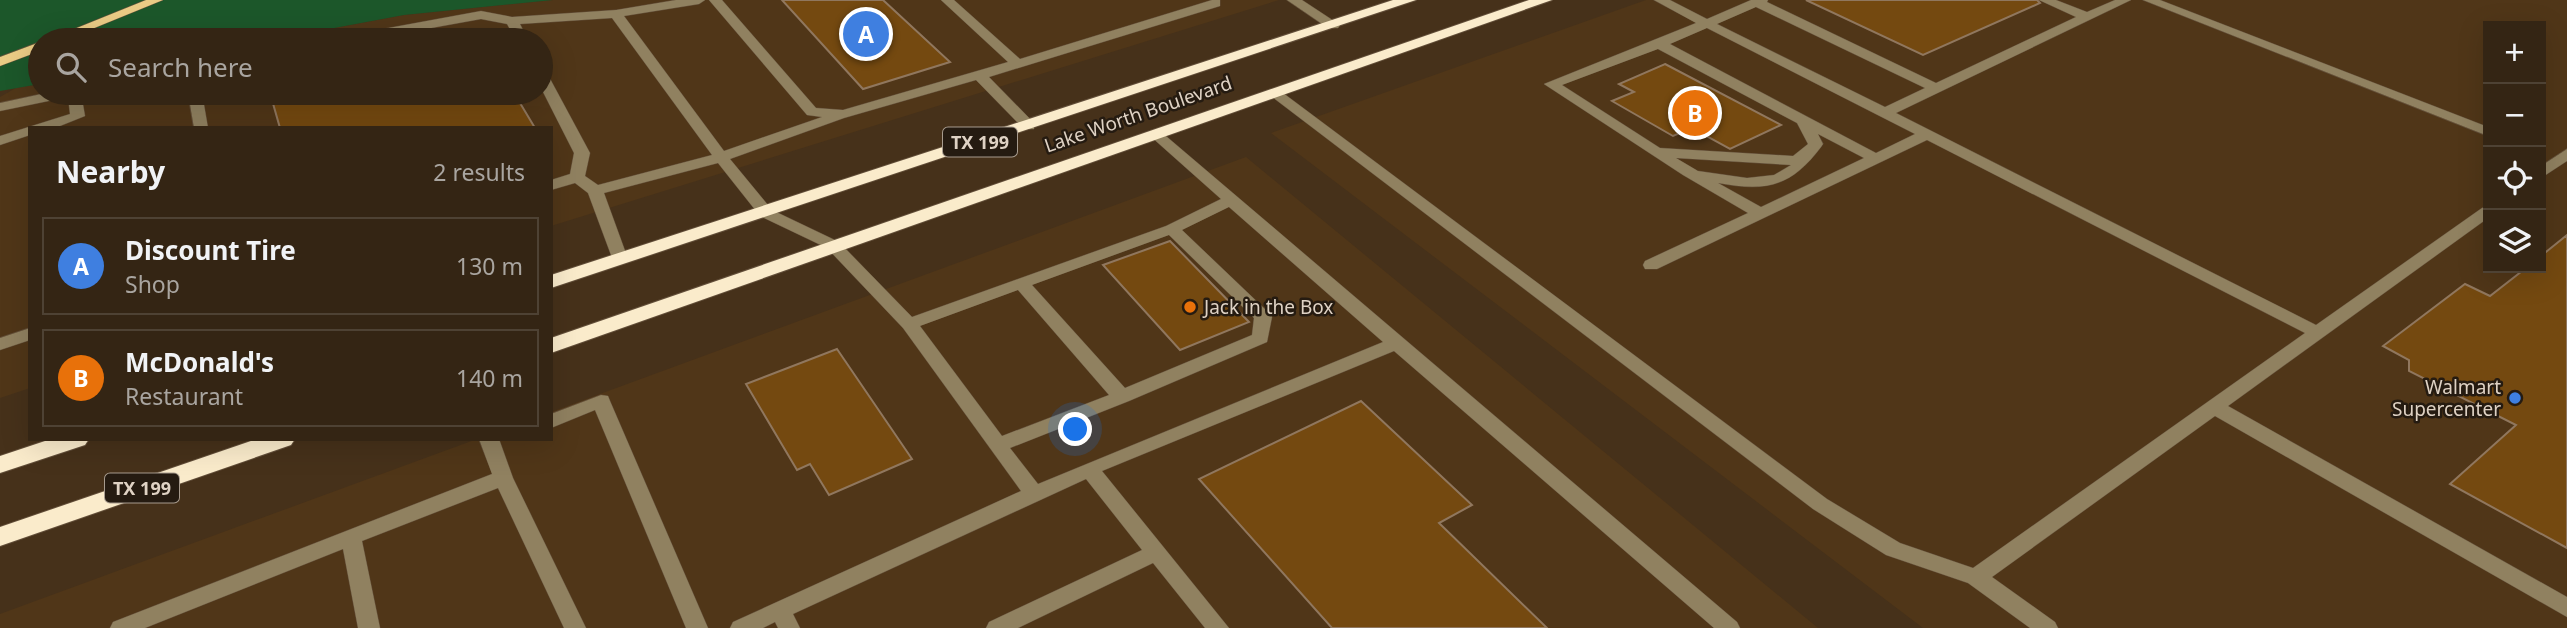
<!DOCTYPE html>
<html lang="en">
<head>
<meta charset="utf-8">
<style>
	body { margin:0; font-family:"Noto Sans",sans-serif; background:#3f3122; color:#f1f3f6 }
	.controls { position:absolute; right:21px; top:21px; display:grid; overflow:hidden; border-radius:0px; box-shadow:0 7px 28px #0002 }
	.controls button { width:63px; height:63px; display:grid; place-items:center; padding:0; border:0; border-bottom:2px solid #4e4234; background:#342514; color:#f1f3f6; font:35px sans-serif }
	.you { position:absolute; left:1076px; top:430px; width:24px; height:24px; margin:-18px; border:5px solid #fff; border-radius:50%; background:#1a73e8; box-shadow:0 0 0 10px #1a73e833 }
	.badge { display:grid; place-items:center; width:46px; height:46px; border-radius:50%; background:#bca0f2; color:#fff; font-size:23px; font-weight:700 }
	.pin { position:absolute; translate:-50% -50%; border:4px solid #fff; box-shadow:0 2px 7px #0006 }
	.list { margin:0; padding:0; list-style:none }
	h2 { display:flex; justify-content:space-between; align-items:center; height:91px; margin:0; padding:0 28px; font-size:30px }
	h2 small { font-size:23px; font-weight:400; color:#a9a5a0 }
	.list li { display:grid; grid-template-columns:46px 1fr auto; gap:21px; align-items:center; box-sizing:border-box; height:98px; margin:0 14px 14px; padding:0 14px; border:2px solid #4e4234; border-radius:0px }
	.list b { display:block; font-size:26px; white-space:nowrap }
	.list p { margin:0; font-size:23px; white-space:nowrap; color:#a9a5a0 }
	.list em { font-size:23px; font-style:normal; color:#a9a5a0 }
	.icon { flex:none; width:38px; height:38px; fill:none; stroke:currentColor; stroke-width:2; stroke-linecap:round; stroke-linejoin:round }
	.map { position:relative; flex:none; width:2567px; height:628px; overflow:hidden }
	.search { position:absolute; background:#342514; box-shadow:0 7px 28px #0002; left:28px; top:28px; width:525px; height:77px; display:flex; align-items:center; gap:18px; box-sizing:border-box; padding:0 24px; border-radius:38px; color:#a9a5a0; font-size:26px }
	.panel { position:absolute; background:#342514; box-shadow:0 7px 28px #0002; left:28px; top:126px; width:525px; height:315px; border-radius:0px }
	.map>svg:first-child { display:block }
	.built { fill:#503618; fill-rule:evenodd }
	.green { fill:#1c572a }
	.building { fill:#744910; stroke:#90775e; stroke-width:2 }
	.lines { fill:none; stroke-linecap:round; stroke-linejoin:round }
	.minor-casing { stroke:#624e39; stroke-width:1 }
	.major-casing { stroke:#624e39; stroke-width:1 }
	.highway-casing { stroke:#624e39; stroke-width:2 }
	.minor { fill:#908160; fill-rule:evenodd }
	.major { fill:#eacb85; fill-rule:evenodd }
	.highway { fill:#faebcb; fill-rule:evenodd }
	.food-dot { fill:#e8710a; stroke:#251b11; stroke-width:2.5 }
	.shop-dot { fill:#3f7fe0; stroke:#251b11; stroke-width:2.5 }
	.labels { text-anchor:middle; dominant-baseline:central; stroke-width:5; stroke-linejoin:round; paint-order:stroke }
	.shield { fill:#251b11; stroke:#a79b8e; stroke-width:2 }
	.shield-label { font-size:18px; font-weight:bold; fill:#dfd2c4 }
	.street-label { font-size:19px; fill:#dfd2c4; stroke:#251b11 }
	.poi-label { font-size:19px; fill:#dfd2c4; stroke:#251b11; text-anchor:start }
</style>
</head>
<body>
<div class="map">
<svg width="2567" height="628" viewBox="0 0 2567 628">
	<rect width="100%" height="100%" fill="#46311a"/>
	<g class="built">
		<polygon points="553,0 1279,0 551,226 551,128 30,128 30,388 0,398 0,97 16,88 40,84 40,93 541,93 541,40 270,40 404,15"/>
		<path d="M 1646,0 L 2567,0 L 2567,628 L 1923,628 L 1271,133 ZM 2488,26 L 2541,26 L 2541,268 L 2488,268 Z"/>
		<polygon points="1246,157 1818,628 0,628 0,614 477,439 551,439 551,412"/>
	</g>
	<polygon class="green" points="0,0 553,0 404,15 270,40 40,40 40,84 0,91"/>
	<g class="building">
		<polygon points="782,0 883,0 950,62 863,89"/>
		<polygon points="1806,0 2037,0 2040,3 1923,55"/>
		<polygon points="1665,64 1781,125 1730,149 1692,128 1673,136 1612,101 1634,92 1619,84"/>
		<polygon points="270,93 514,93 535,128 280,128"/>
		<polygon points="2567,235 2567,548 2450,484 2516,425 2409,371 2409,360 2383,346 2465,284 2490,296 2526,268 2541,268 2541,256"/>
		<polygon points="1170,241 1249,322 1180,350 1103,265"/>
		<polygon points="837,349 912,459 829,495 810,464 797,470 746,384"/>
		<polygon points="1361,401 1472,505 1439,523 1547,628 1332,628 1199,479"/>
	</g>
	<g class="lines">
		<defs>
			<g id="minor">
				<path d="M 676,0 L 705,0 L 699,4 L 624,16 L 724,151 L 822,117 L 807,115 L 709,0 L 722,0 L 816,108 L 843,110 L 1008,62 L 941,0 L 954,0 L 1020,59 L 1212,0 L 1220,0 L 1220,6 L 989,77 L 1034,123 L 1034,129 L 1024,129 L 976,80 L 844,118 L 730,159 L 772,210 L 839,242 L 912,317 L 1166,226 L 1221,199 L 1148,134 L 1155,130 L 1160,131 L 1737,622 L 1740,628 L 1714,628 L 1394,351 L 1102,471 L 1229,628 L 1205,628 L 1153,563 L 1018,628 L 986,628 L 989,622 L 1142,550 L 1086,479 L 793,614 L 800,628 L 778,628 L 775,622 L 763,628 L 730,628 L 733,622 L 1021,491 L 903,328 L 827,248 L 760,216 L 718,163 L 604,193 L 628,259 L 620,264 L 614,263 L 588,193 L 575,183 L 551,190 L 551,180 L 570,174 L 574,153 L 541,88 L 541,71 L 548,75 L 590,153 L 585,176 L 598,185 L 712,155 L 612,18 L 520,24 L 528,40 L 516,40 L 507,24 L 481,19 L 365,40 L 338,40 L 345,36 L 481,11 L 512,17 L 616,10 ZM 1229,207 L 1383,342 L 1038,484 L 1010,448 L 1129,401 L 1267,342 L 1272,317 L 1269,313 L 1182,230 ZM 1169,235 L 1254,318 L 1252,335 L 1125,388 L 1032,285 ZM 1018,290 L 1109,395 L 1002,436 L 920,326 Z"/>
				<polygon points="1287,0 1302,0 1340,25 1338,28 1328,28"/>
				<path d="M 1654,0 L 1670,0 L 1707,19 L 1751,0 L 1768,0 L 1767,2 L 1936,83 L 2076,17 L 2039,0 L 2056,0 L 2087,12 L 2115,0 L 2131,0 L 1896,113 L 2316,325 L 2482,208 L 2488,206 L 2488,218 L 2228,406 L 2567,597 L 2567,617 L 2215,416 L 1992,577 L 2055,622 L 2058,628 L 2030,628 L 1968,583 L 1886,555 L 1813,509 L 1267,93 L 1274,89 L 1279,90 L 1827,499 L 1900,543 L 1973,568 L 2305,333 L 1927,140 L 1657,269 L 1645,269 L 1643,265 L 1645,261 L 1748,213 L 1683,175 L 1544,84 L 1696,23 ZM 1756,7 L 1925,88 L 1885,107 L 1717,24 ZM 1707,28 L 1915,134 L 1876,153 L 1670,44 ZM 1658,49 L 1797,123 L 1808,144 L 1793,156 L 1660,148 L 1562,85 ZM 1818,134 L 1864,158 L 1761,207 L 1718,183 C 1766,192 1791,187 1821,147 L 1823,144 ZM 1676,158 L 1791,165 L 1774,175 L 1747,178 L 1698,171 Z"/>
				<polygon points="2143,0 2160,0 2488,127 2488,136"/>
				<polygon points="46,93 81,93 85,116 55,128 30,128 30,135 0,145 0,136 70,114 68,97 0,111 0,103"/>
				<polygon points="188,93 202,93 208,128 194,128"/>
				<polygon points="2567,149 2567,161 2541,178 2541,166"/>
				<polygon points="30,328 30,340 0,350 0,338"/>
				<polygon points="601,395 608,396 610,401 708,628 686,628 595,410 551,428 551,414"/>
				<polygon points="479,439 499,439 513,478 586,628 564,628 498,488 362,541 380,628 358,628 343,549 145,628 110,628 113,622 492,474"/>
			</g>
			<g id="major">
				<polygon points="146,0 163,0 65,40 47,40"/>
				<polygon points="40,42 40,51 0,66 0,57"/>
			</g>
			<g id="highway">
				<polygon points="1393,0 1416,0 551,288 551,275"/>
				<polygon points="1529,0 1552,0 551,353 551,338"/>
				<polygon points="51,439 89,439 85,445 0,473 0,456"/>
				<polygon points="257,439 295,439 291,445 0,546 0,527"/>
			</g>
		</defs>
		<use href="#minor" class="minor-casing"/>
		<use href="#major" class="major-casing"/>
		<use href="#highway" class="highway-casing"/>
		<use href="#minor" class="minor"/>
		<use href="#major" class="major"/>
		<use href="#highway" class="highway"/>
	</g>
	<circle class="food-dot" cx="1190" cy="307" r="7"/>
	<circle class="shop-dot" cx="2515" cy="398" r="7"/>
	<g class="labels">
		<g class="shield">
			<rect x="943" y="127.5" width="74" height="29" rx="5"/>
			<rect x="105" y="473.5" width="74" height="29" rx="5"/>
		</g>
		<g class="shield-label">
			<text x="980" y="142">TX 199</text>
			<text x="142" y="488">TX 199</text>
		</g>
		<g class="street-label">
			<text transform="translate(1138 114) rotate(-19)">Lake Worth Boulevard</text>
		</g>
		<g class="poi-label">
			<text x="1204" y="307">Jack in the Box</text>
			<text x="2501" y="387" text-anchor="end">Walmart<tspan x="2501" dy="22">Supercenter</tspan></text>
		</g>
	</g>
</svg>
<div class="controls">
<button>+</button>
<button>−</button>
<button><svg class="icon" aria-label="locate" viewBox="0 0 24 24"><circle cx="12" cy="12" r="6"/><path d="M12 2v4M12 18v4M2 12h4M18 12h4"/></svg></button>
<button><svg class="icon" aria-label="layers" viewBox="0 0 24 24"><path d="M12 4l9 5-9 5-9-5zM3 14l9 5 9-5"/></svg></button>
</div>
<div class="you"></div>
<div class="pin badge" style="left:866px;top:34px;background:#3f7fe0">A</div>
<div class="pin badge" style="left:1695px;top:113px;background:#e8710a">B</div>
<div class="search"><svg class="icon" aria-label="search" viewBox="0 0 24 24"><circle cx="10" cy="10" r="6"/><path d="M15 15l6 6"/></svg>Search here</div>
<section class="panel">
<h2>Nearby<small>2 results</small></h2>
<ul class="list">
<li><span class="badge" style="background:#3f7fe0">A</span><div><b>Discount Tire</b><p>Shop</p></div><em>130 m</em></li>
<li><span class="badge" style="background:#e8710a">B</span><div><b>McDonald's</b><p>Restaurant</p></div><em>140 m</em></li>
</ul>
</section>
</div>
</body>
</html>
